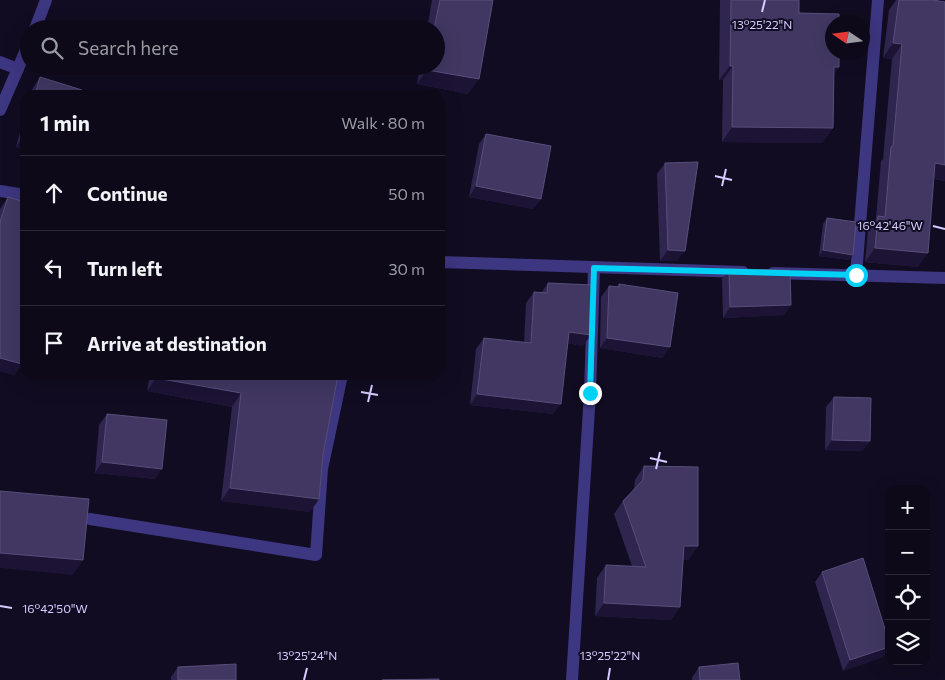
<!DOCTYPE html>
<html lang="en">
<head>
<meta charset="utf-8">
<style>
	body { margin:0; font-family:Commissioner,sans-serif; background:#1b1726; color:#f1f3f6 }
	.controls { position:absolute; right:15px; bottom:15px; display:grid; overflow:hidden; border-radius:10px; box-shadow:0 5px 20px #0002 }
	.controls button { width:45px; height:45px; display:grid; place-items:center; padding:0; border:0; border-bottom:1px solid #2d2a38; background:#0d0919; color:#f1f3f6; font:25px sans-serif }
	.compass { position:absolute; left:825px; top:15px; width:45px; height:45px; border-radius:50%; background:#0d0919; box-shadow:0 5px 20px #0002; rotate:283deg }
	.stop { position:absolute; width:15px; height:15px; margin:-11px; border:4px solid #00d1f7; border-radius:50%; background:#fff }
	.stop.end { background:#00d1f7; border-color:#fff; box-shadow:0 1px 5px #0008 }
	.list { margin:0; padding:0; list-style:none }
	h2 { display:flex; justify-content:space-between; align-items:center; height:65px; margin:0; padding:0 20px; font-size:21px }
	h2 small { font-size:16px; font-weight:400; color:#9a9aa2 }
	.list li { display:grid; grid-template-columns:32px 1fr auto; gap:15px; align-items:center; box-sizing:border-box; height:75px; padding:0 20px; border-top:1px solid #2d2a38 }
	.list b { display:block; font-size:19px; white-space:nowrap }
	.list em { font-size:16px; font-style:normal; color:#9a9aa2 }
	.icon { flex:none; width:28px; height:28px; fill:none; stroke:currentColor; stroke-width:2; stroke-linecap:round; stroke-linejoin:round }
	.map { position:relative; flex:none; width:945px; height:680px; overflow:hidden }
	.search { position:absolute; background:#0d0919; box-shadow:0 5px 20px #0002; left:20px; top:20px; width:425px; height:55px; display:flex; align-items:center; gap:12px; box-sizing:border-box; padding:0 18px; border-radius:28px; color:#9a9aa2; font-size:19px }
	.panel { position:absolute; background:#0d0919; box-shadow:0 5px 20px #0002; left:20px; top:90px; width:425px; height:290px; border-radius:15px }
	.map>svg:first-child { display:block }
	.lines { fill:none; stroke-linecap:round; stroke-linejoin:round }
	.street { stroke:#3d3681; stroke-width:12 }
	.wall { fill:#2f254f }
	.shaded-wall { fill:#1c1335 }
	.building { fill:#413762; stroke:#584e7b }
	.route { stroke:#00d1f7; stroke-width:6 }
	.ticks { fill:none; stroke:#d5ccff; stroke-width:2 }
	.ticks-label { font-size:12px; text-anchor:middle; fill:#d5ccff; stroke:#110c21; stroke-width:4; stroke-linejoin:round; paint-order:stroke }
</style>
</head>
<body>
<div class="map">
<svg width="945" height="680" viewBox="0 0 945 680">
	<rect width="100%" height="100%" fill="#110c21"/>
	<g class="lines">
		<g class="street">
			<polyline points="35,29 46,0"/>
			<polyline points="0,62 18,69"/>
			<polyline points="0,110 29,43"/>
			<polyline points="0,191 25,195"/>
			<polyline points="440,262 743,272"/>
			<polyline points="773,273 945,278"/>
			<polyline points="856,275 878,0"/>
			<polyline points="90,519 316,555 322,469 342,375"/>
			<polyline points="572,680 590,393 594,268"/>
		</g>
	</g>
	<g class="wall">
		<polygon points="432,0 493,0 468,94 417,84 420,66 436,66 436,29 427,29"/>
		<polygon points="720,0 799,0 799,13 839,67 834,74 833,128 822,143 722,142 723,80 719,80"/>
		<polygon points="896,0 933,0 945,2 945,181 934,179 918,267 865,262 868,230 876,218 881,161 883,159 892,59 883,58 889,10"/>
		<polygon points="40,77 80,95 30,95 33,88"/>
		<polygon points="25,114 25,150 16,147"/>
		<polygon points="486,134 541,199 533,209 469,197 479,144"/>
		<polygon points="665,163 677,261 660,261 657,174"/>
		<polygon points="8,197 15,375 0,371 0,209"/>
		<polygon points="827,218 849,260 819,256 823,224"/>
		<polygon points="729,269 791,305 784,315 723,318 722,279"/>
		<polygon points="548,283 583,346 567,343 553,414 470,405 476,349 484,338 524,343 526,303 534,292 541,293"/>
		<polygon points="619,284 663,358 600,348 601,297 609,286 617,287"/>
		<polygon points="150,375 338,375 323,455 319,499 310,512 221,501 232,407 147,391"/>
		<polygon points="834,397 870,441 862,451 825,450 826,407"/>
		<polygon points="107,414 155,479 95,473 99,425"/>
		<polygon points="644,466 698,546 688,560 683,559 680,607 671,620 595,616 597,578 606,565 632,566 614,514 623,501 634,490 635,480"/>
		<polygon points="822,572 889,642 889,649 883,657 843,671 815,582"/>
		<polygon points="178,667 236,680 171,680 171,677"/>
		<polygon points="699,667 740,680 692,680 692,678"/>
	</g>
	<g class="shaded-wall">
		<polygon points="893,43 902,44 892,59 883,58"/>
		<polygon points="730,66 733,66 723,80 719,80"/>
		<polygon points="834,67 839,67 828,82"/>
		<polygon points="427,70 479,79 468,94 417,84"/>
		<polygon points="732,127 833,128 822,143 722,142"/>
		<polygon points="23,137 25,137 25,150 16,147"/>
		<polygon points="935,163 945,165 945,181 925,177"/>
		<polygon points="476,186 541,199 533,209 469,197"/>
		<polygon points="875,248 928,253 918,267 865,262"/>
		<polygon points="668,250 685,251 677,261 660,261"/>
		<polygon points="823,250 853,255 849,260 819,256"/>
		<polygon points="791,305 784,315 723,318 730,307"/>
		<polygon points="569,332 591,335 583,346 561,342"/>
		<polygon points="607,338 670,347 663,358 600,348"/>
		<polygon points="0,358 22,364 15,375 0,371"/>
		<polygon points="156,378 241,393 232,407 147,391"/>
		<polygon points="477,394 561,404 553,414 470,405"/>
		<polygon points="832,440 870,441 862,451 825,450"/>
		<polygon points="102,462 162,469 155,479 95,473"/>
		<polygon points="230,488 319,499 310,512 221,501"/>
		<polygon points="684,546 698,546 688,560 675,559"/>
		<polygon points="0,553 83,560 73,575 0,568"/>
		<polygon points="604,603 680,607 671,620 595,616"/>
		<polygon points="889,647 889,649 883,657 843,671 850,660"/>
	</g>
	<g class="building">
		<polygon points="440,0 493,0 479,79 427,70 428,66 436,66 436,29 434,29"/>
		<polygon points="731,0 799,0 799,13 839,14 839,22 832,22 832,52 839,52 839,67 834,67 833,128 732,127 733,66 730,66"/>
		<polygon points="899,0 933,0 945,2 945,165 935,163 928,253 875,248 878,216 885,217 891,147 893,146 902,44 893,43"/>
		<polygon points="40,77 82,90 80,95 35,95"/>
		<polygon points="486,134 551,146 541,199 476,186"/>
		<polygon points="698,162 685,251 668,250 665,163"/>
		<polygon points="8,197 25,202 25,354 22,364 0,358 0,222"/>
		<polygon points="827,218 856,222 853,255 823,250"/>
		<polygon points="729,269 790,270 791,305 730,307"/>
		<polygon points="548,283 592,285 591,335 569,332 561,404 477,394 484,338 531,343 534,292 547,293"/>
		<polygon points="619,284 678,293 670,347 607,338 609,286 619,287"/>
		<polygon points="157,375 338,375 323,455 319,499 230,488 241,393 156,378"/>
		<polygon points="834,397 871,398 870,441 832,440"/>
		<polygon points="107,414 167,420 162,469 102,462"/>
		<polygon points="644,466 698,467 698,546 684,546 680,607 604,603 606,565 646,567 623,501 643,480"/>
		<polygon points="0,491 89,499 83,560 0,553"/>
		<polygon points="863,558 889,642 889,647 850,660 822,572"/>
		<polygon points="738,663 740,680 700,680 699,667"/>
		<polygon points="236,664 236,680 178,680 178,667"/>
		<polygon points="439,679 439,680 382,680"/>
	</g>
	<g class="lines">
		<polyline class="route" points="590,393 594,268 856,275"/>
	</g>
	<path class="ticks" d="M 762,12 L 765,0M 715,176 L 732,180M 722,186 L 726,169M 933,226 L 945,229M 361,392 L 378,395M 368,402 L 372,385M 650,458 L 667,462M 656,469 L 660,452M 0,606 L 12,608M 304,680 L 307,668M 608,680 L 610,668"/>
	<g class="ticks-label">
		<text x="762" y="29">13°25'22"N</text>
		<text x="890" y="230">16°42'46"W</text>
		<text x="55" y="613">16°42'50"W</text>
		<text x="307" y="660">13°25'24"N</text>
		<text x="610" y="660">13°25'22"N</text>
	</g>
</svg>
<div class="controls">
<button>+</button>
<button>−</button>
<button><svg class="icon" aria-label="locate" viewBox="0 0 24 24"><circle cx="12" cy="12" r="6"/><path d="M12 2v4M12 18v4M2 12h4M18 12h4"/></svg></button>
<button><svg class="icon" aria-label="layers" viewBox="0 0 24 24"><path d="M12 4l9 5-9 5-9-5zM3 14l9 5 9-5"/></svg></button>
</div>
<svg class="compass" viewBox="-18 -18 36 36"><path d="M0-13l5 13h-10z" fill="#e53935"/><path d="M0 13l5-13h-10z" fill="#9a9aa2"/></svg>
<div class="stop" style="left:856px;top:275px"></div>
<div class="stop end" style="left:590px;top:393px"></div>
<div class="search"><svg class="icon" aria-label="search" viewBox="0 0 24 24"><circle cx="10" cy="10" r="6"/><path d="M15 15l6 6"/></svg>Search here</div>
<section class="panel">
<h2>1 min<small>Walk · 80 m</small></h2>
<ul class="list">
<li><svg class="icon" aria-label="ahead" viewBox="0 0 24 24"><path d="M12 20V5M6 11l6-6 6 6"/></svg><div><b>Continue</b></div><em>50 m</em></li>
<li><svg class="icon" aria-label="left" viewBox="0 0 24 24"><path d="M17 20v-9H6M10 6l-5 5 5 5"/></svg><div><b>Turn left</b></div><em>30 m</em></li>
<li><svg class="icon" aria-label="arrive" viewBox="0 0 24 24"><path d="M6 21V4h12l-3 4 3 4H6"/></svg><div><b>Arrive at destination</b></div></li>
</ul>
</section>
</div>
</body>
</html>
